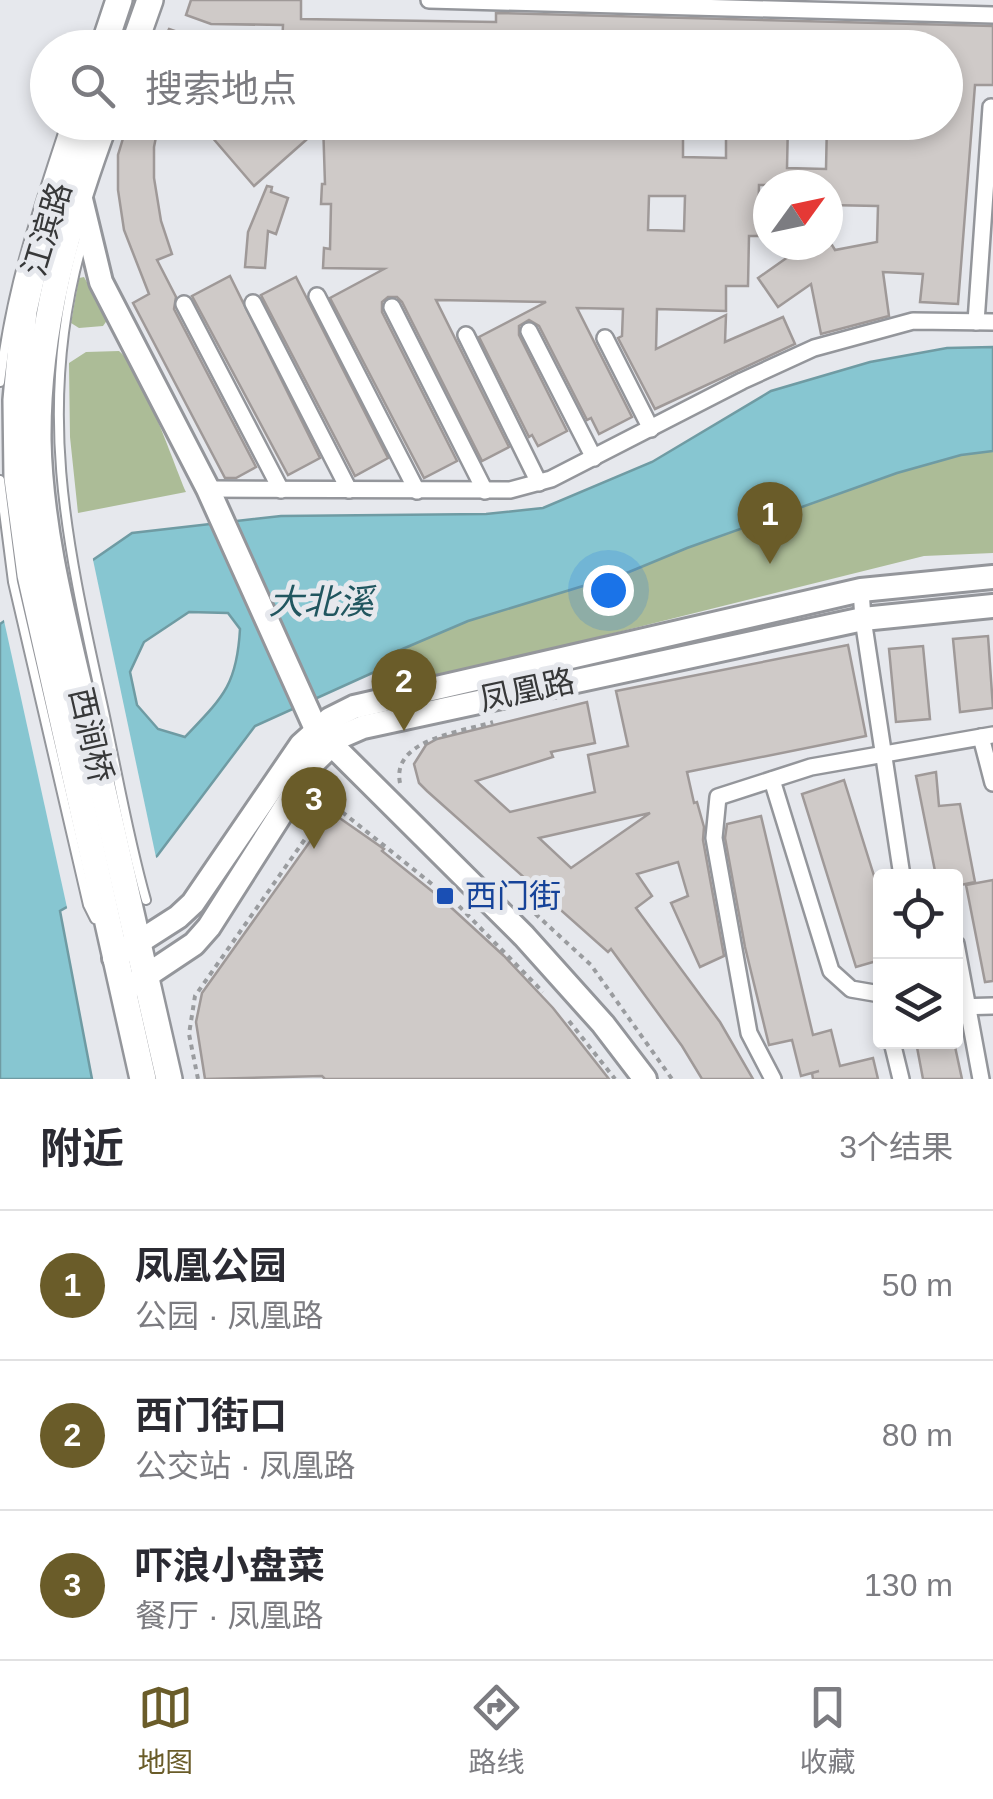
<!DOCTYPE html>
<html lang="zh">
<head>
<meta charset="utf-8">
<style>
	body { margin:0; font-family:Arial,"Noto Sans SC",sans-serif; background:#f7f7f7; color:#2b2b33 }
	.controls { position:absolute; right:30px; bottom:30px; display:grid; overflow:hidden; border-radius:10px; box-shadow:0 5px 15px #0003 }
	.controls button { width:90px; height:90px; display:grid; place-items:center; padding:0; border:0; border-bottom:2px solid #e1e1e2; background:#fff; color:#2b2b33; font:50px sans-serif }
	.compass { position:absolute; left:753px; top:170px; width:90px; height:90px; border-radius:50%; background:#fff; box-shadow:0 5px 15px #0003; rotate:57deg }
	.you { position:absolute; left:608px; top:590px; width:35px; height:35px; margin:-25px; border:8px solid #fff; border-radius:50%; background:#1a73e8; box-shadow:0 0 0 15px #1a73e833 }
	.badge { display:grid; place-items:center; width:65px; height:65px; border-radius:50%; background:#6a5c29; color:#fff; font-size:32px; font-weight:700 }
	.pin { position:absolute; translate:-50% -82px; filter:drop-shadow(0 2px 5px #0008) }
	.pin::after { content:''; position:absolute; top:52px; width:35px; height:30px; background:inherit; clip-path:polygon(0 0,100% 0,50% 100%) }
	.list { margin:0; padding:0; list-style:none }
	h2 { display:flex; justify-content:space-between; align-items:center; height:130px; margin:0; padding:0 40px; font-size:42px }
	h2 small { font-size:32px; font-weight:400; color:#7c7c81 }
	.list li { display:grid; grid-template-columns:65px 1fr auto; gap:30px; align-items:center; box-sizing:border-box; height:150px; padding:0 40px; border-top:2px solid #e1e1e2 }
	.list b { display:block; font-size:38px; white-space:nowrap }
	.list p { margin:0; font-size:32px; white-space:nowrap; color:#7c7c81 }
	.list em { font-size:32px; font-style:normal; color:#7c7c81 }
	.icon { flex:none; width:55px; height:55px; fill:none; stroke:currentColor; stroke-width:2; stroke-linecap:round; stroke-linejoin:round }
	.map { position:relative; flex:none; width:993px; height:1079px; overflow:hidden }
	.search { position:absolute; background:#fff; box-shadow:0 5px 15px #0003; left:30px; right:30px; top:30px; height:110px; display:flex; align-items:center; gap:25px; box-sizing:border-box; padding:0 35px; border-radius:55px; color:#7c7c81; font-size:38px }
	.sheet { height:580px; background:#fff }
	nav { display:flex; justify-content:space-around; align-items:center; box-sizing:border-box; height:140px; border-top:2px solid #e1e1e2; background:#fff; font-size:28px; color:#7c7c81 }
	nav a { display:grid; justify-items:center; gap:5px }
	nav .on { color:#6a5c29 }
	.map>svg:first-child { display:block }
	.green { fill:#acbc97 }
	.water { fill:#87c6d1; stroke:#6f9ba3; stroke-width:2.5; fill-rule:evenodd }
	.pier { fill:#e6e8ed }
	.building { fill:#cfcac8; stroke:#9f9998; stroke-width:2.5; fill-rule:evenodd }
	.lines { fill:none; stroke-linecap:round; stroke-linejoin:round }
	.lane-casing { stroke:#94969b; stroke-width:12 }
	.street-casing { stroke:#94969b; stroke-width:20 }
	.secondary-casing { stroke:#94969b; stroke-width:28 }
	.primary-casing { stroke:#94969b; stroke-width:30 }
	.path { stroke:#9a9c9f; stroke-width:4; stroke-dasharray:5 5; stroke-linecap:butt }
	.lane { stroke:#fff; stroke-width:8 }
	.street { stroke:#fff; stroke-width:15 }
	.secondary { stroke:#fff; stroke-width:22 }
	.primary { stroke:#fff; stroke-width:25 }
	.transit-dot { fill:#1a4fb4; stroke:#e6e8ed; stroke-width:4 }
	.labels { text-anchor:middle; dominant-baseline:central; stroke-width:10; stroke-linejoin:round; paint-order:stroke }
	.street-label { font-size:32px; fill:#373839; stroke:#e6e8ed }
	.transit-label { font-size:32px; fill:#164399; stroke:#e6e8ed; text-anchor:start }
	.water-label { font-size:35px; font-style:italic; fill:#21565f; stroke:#e6e8ed }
</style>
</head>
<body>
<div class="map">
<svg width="993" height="1079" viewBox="0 0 993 1079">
	<rect width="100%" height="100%" fill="#e6e8ed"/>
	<g class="green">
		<polygon points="84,277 108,319 103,326 79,328 71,323 79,278"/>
		<path d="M 119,351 C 142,369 173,462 186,492 L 78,513 L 70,437 L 69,363 L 86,352 Z"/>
		<polygon points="993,451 993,553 924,556 474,668 396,692 386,656 468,621 629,572 687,548 897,473 961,455"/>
	</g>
	<path class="water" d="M 993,347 L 993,451 L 961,455 L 897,473 L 687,548 L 629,572 L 468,621 L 386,656 L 381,669 L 255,726 L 157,856 L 60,911 L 92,1079 L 0,1079 L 0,624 L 132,533 L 281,516 L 486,514 L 543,508 L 652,462 L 771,391 L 870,362 L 947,348 ZM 189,612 L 228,613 L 240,629 C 237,685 223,697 185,737 L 158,729 L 137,705 L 130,672 L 144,642 Z"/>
	<polygon class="pier" points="92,555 157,862 68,912 3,616"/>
	<g class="building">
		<path d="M 191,0 L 301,0 L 301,19 L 496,22 L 496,13 L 993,26 L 993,85 L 975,85 L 958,304 L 920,302 L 923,274 L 883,272 L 889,316 L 821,334 L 811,284 L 778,307 L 758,278 L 805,245 L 832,245 L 835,250 L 877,242 L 878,206 L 828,205 L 828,185 L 759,185 L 758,236 L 749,236 L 748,286 L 726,286 L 726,311 L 657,309 L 656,349 L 726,315 L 725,342 L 783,317 L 795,344 L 655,409 L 618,338 L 622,336 L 623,309 L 577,308 L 632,417 L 599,434 L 591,418 L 587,420 L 539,326 L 529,320 L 519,326 L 519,335 L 567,431 L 538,446 L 532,435 L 529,437 L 479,337 L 546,302 L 436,300 L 509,447 L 482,461 L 402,302 L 397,297 L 388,297 L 382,302 L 382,312 L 457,461 L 424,478 L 330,298 L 384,269 L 323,268 L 324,248 L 330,249 L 331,204 L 321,204 L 322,184 L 325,184 L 323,122 L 683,122 L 683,157 L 726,158 L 726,122 L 788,122 L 787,168 L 826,169 L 827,122 L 946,122 L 946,48 L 282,46 L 283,25 L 211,24 L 186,15 ZM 649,196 L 685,196 L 684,231 L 648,230 Z"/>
		<polygon points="169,29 215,45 214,48 160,48"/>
		<polygon points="128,122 159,122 154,147 154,178 161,221 172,254 157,260 176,297 174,309 256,467 236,478 225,478 133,303 149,294 124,230 118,190 118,155"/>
		<polygon points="199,122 291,122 306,140 254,186"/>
		<polygon points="267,186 272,187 271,192 288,198 276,234 268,231 265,268 245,267 248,232"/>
		<polygon points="230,276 320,458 288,475 192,296"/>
		<polygon points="296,277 388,458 355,476 261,295"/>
		<polygon points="988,636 993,708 960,712 953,639"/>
		<path d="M 848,645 L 866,736 L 687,772 L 694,803 L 697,802 L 704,827 L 703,840 L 724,956 L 700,967 L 671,903 L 688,896 L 678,862 L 637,874 L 652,896 L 636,908 L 720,1022 L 753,1079 L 702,1079 L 682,1046 L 611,949 L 608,952 L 427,791 L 419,783 L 414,764 L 426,745 L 437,739 L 587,702 L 595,743 L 551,752 L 553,757 L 476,781 L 510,812 L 595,792 L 588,755 L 628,746 L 616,691 ZM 650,813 L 571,868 L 539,838 Z"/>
		<polygon points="923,646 930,719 896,722 889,649"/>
		<polygon points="936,772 939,806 960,804 975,882 956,886 956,876 936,876 916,776"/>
		<polygon points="844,780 880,895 880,960 856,967 802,794"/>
		<polygon points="331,812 384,849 382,851 443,900 504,956 553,1008 609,1079 325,1079 322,1076 205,1079 196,1022 202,993"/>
		<polygon points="761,816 813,1035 831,1030 840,1066 873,1058 878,1079 813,1079 812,1073 819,1071 801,1076 792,1040 769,1045 745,947 725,838 727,824"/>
		<polygon points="993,880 993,981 985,982 966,885"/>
		<polygon points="916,1042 954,1042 962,1079 923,1079"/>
	</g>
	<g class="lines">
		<defs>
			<g id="lane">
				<path d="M 83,241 C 35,406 67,545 103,707 C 117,771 128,837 146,900"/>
				<path d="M 0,382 C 10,292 36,215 64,130"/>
				<polyline points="0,480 13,582 88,905 95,919"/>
			</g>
			<g id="street">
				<polyline points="429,0 993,15"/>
				<polyline points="317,296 417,491"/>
				<polyline points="253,303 349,490"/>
				<polyline points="184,304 281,490"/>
				<polyline points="392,307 485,491"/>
				<polyline points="976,322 991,107"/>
				<polyline points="529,331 594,458"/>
				<polyline points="466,335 539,483"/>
				<polyline points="605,338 651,429"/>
				<polyline points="208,489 510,490 551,479 742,381 814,348 913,321 993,322"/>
				<polyline points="861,590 863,619 902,876"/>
				<polyline points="981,737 993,783"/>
				<polyline points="772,780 831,971 851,989 880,994"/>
				<polyline points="956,944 981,1079"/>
				<polyline points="956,1007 993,1006"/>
				<polyline points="892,1042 901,1079"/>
				<polyline points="773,1079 749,1033 714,838 718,797 811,767 993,735"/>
			</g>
			<g id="secondary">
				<polyline points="80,195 101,282 208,489 316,729 524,936 603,1024 645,1079"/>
				<polyline points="114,958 178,917 193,903 301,745 330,719 354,707 861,590 993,577"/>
				<polyline points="134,984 194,944 209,927 314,762 340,737 363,727 863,619 993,606"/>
			</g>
			<g id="primary">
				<polyline points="103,48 119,0"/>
				<polyline points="133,48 150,0"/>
				<polyline points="80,122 34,267 24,311 16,400 17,478 30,575 143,1079"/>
				<path d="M 105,122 C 67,224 37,330 38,440 C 40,534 65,625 86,716 C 114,837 142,958 169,1079"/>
			</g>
		</defs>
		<use href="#lane" class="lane-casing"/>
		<use href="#street" class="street-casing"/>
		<use href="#secondary" class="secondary-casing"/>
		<use href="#primary" class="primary-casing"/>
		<g class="path">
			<path d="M 400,783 C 391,739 462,732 493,722"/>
			<polyline points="528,907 591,965 672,1079"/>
			<polyline points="569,1021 615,1079"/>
			<polyline points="198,1079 189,1034 195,996 324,812 336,807 458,905 543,992"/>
		</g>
		<use href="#lane" class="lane"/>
		<use href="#street" class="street"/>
		<use href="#secondary" class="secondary"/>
		<use href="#primary" class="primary"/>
	</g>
	<rect class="transit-dot" x="435" y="886" width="20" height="20" rx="5"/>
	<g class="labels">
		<g class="street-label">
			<text transform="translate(47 229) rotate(-73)">江滨路</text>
			<text transform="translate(527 690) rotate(-12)">凤凰路</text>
			<text transform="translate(91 735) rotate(77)">西涧桥</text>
		</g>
		<g class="transit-label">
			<text x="465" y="896">西门街</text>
		</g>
		<g class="water-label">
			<text x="321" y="601">大北溪</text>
		</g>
	</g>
</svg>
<div class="controls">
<button><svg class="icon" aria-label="locate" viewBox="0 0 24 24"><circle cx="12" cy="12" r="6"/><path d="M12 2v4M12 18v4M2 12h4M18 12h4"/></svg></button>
<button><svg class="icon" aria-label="layers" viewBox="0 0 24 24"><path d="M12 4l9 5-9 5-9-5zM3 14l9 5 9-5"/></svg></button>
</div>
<svg class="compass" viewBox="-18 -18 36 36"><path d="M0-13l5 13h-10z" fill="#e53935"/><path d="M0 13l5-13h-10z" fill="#7c7c81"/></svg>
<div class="you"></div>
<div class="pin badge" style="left:770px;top:564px">1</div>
<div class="pin badge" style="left:404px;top:731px">2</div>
<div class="pin badge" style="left:314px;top:849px">3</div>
<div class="search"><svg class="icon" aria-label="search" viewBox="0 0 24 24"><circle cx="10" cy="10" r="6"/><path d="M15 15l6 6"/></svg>搜索地点</div>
</div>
<section class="sheet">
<h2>附近<small>3个结果</small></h2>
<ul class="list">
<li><span class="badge">1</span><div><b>凤凰公园</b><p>公园 · 凤凰路</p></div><em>50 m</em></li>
<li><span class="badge">2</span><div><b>西门街口</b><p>公交站 · 凤凰路</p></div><em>80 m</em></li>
<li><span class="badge">3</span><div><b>吓浪小盘菜</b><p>餐厅 · 凤凰路</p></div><em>130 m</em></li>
</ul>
</section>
<nav>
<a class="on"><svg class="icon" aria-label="map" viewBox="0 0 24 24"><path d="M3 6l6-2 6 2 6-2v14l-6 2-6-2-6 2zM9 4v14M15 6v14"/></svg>地图</a>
<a><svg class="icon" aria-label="directions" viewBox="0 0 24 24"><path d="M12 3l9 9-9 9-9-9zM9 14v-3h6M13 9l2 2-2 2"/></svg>路线</a>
<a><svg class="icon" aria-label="saved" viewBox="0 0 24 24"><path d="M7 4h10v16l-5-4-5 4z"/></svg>收藏</a>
</nav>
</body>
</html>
